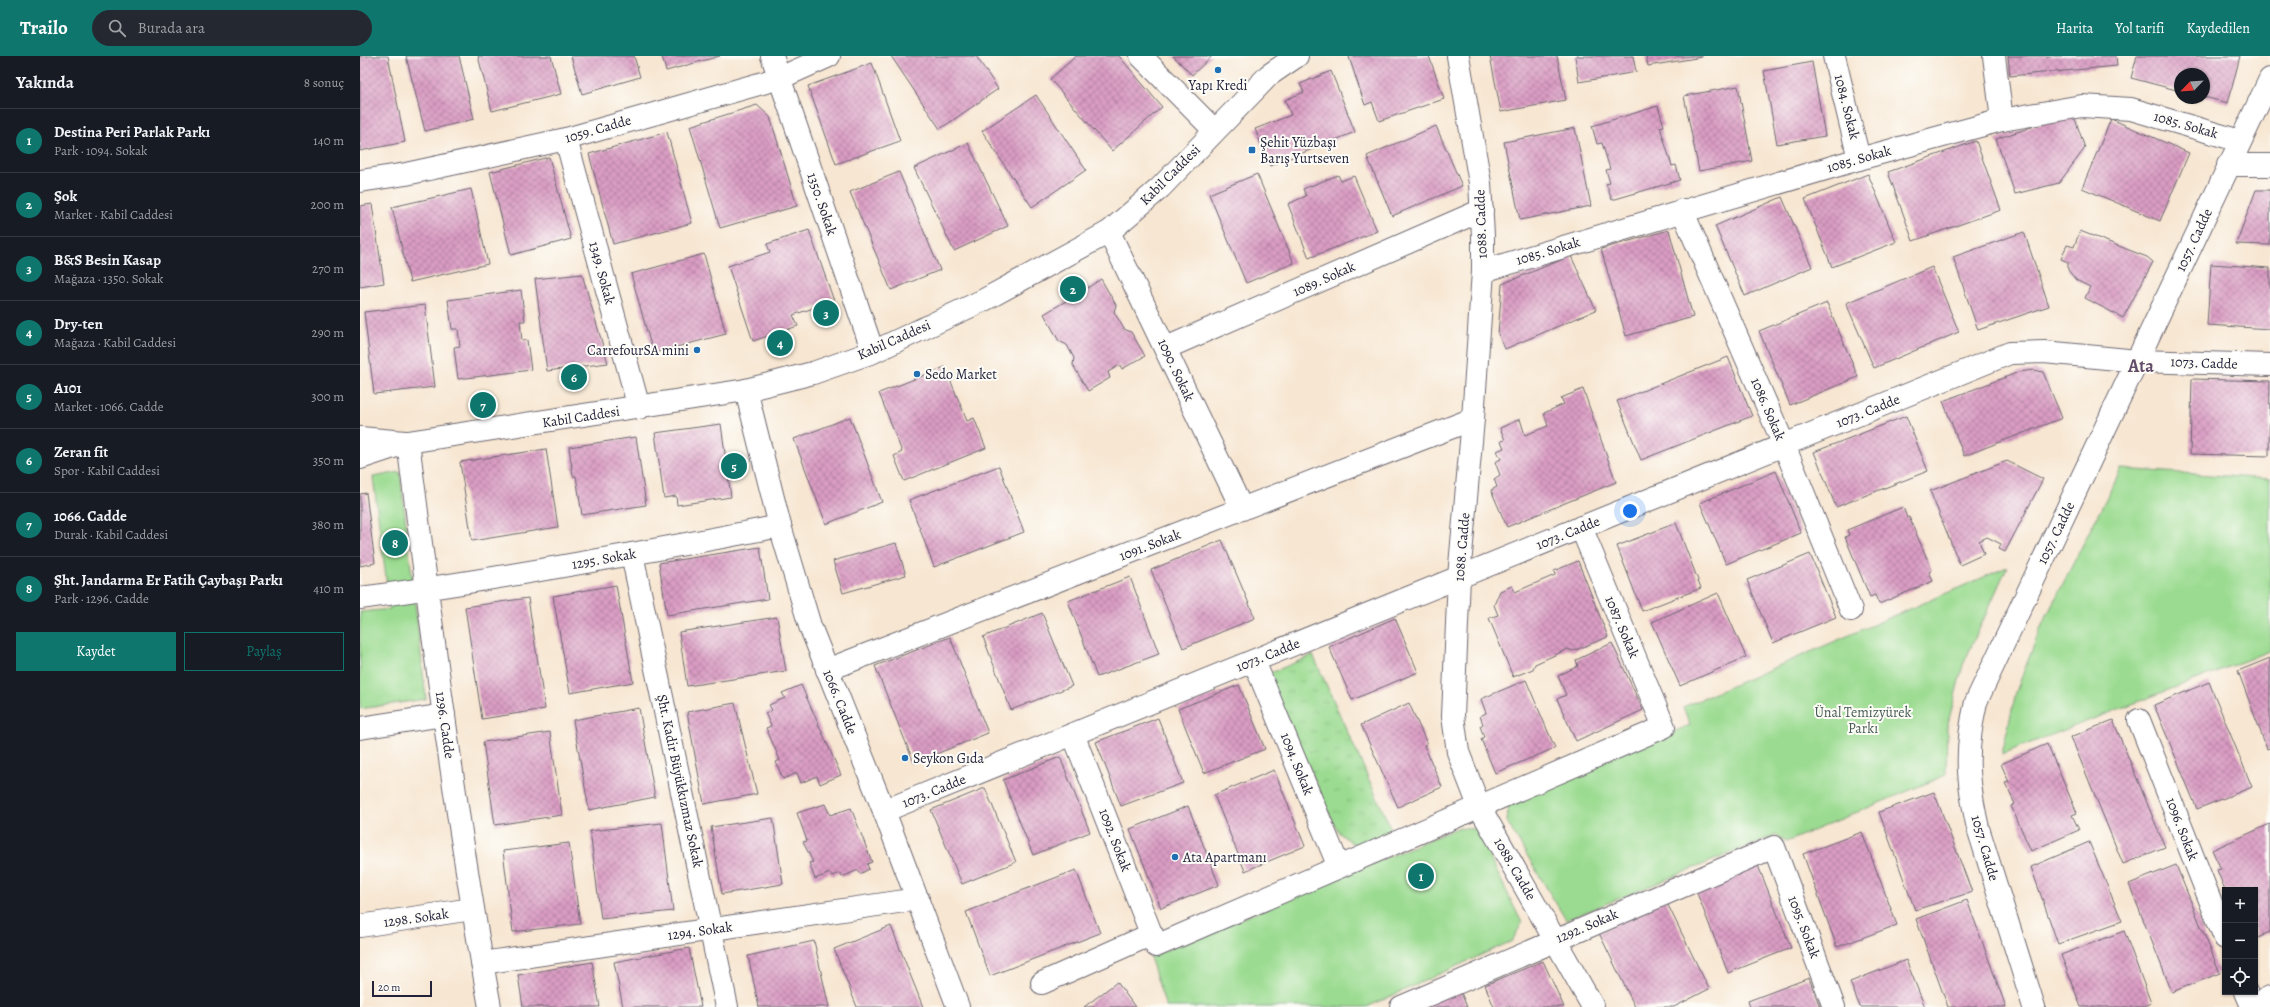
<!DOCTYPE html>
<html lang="tr">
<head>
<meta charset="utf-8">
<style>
	body { margin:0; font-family:Alegreya,serif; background:#242831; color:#f1f3f6 }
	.controls { position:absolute; right:12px; bottom:12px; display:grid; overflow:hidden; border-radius:0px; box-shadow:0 1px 3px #0004 }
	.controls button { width:36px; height:36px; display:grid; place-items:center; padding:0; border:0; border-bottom:1px solid #363941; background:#171b24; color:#f1f3f6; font:20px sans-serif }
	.compass { position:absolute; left:1814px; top:12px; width:36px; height:36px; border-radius:50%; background:#171b24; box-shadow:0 1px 3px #0004; rotate:245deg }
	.scale { position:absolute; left:12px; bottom:10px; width:60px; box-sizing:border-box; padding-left:4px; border:2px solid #22223b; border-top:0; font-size:11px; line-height:14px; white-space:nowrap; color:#22223b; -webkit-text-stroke:3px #fdfcf7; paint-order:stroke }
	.you { position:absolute; left:1270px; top:455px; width:14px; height:14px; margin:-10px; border:3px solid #fff; border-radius:50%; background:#1a73e8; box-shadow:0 0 0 6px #1a73e833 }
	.badge { display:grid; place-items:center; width:26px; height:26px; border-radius:50%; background:#0f766e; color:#fff; font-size:13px; font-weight:700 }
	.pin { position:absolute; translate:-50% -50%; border:2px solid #fff; box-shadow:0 1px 4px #0006 }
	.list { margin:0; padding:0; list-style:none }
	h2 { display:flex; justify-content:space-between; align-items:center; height:52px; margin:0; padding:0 16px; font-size:17px }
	h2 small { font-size:13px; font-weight:400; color:#9ea1a6 }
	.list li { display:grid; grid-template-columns:26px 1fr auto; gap:12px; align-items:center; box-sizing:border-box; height:64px; padding:0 16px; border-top:1px solid #363941 }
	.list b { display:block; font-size:15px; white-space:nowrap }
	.list p { margin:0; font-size:13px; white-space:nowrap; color:#9ea1a6 }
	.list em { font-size:13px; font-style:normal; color:#9ea1a6 }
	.actions { display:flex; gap:8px; padding:12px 16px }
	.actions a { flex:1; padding:9px 0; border:1px solid #0f766e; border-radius:0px; text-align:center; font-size:14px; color:#0f766e }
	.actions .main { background:#0f766e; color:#fff }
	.icon { flex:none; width:22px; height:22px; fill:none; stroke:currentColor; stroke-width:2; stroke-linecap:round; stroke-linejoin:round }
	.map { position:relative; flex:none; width:1910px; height:951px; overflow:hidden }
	header { display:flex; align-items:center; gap:24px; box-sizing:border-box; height:56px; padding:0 20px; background:#0f766e; color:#fff }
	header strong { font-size:19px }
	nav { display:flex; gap:22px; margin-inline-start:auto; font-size:14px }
	.search { width:280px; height:36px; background:#242831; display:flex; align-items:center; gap:10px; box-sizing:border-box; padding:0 14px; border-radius:22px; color:#9ea1a6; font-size:15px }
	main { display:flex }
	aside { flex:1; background:#171b24 }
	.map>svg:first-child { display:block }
	.grass { fill:url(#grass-tufts); stroke:#5e7e66 }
	.park { fill:#9bdb91; stroke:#5e7e66 }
	.building { fill:url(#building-cross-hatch) }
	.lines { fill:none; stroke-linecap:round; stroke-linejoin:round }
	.minor-casing { stroke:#6d6770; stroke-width:24 }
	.major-casing { stroke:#6d6770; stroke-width:24 }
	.minor { stroke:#fff; stroke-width:22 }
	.major { stroke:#fff; stroke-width:22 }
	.poi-dot { fill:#1f6fb2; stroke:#fdfcf7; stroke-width:1.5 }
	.labels { text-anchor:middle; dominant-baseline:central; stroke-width:4; stroke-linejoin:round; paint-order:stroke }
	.poi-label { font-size:14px; fill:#22223b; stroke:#fdfcf7; text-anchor:start }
	.street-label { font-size:14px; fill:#22223b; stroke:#fdfcf7 }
	.park-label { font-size:14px; fill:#465a55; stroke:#fdfcf7 }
	.district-label { font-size:18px; font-weight:bold; fill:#624d6b; stroke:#fdfcf7 }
</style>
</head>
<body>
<header>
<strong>Trailo</strong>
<div class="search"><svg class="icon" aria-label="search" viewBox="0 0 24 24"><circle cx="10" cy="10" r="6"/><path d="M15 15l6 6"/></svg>Burada ara</div>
<nav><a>Harita</a><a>Yol tarifi</a><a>Kaydedilen</a></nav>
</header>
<main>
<aside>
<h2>Yakında<small>8 sonuç</small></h2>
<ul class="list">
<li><span class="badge">1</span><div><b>Destina Peri Parlak Parkı</b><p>Park · 1094. Sokak</p></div><em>140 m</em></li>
<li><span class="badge">2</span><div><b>Şok</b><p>Market · Kabil Caddesi</p></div><em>200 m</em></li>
<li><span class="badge">3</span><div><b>B&amp;S Besin Kasap</b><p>Mağaza · 1350. Sokak</p></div><em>270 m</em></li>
<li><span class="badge">4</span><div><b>Dry-ten</b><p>Mağaza · Kabil Caddesi</p></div><em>290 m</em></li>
<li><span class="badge">5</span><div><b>A101</b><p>Market · 1066. Cadde</p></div><em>300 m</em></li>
<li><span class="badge">6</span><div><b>Zeran fit</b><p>Spor · Kabil Caddesi</p></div><em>350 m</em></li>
<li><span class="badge">7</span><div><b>1066. Cadde</b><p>Durak · Kabil Caddesi</p></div><em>380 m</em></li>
<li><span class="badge">8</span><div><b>Şht. Jandarma Er Fatih Çaybaşı Parkı</b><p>Park · 1296. Cadde</p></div><em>410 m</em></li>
</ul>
<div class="actions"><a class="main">Kaydet</a><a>Paylaş</a></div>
</aside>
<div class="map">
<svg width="1910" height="951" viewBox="0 0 1910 951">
	<defs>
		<pattern id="grass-tufts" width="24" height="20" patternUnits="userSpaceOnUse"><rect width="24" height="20" fill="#9bdb91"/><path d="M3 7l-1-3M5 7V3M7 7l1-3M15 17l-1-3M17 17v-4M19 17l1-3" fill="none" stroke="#85bc7e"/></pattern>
		<pattern id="building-cross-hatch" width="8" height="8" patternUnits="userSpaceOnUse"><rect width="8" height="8" fill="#da9cc3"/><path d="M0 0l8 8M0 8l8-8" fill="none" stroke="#b07fa0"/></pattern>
	</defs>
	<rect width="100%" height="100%" fill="#fdfcf7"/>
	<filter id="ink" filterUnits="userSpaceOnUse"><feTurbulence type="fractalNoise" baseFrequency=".025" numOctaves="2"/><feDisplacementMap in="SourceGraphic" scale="8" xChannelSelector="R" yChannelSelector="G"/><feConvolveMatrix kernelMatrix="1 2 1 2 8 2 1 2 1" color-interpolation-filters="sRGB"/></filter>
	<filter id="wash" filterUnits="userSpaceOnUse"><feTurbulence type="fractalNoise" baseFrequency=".012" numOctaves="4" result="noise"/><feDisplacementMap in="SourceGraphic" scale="16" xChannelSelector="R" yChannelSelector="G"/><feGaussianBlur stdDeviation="0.9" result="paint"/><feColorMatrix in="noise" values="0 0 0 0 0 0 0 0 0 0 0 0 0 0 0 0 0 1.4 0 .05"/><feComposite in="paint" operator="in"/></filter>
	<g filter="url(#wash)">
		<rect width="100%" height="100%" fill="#f7e6d1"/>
		<polygon class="grass" points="953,599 1032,775 1004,787 993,788 978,776 908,618"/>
		<g class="park">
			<polygon points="1761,413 1910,423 1910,595 1642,698 1656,636 1680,573"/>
			<polygon points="40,416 66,643 0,653 0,556 30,553 13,421"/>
			<polygon points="1647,511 1603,609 1587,671 1586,719 1426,786 1416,779 1206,864 1147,766 1149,744 1330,669 1323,651"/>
			<polygon points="1097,772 1116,773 1162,867 1152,885 1007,951 806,951 790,901"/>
		</g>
		<g id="blocks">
			<g class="building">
				<polygon points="0,0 28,0 45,86 0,95"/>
				<polygon points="46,0 99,0 114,63 65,75"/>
				<polygon points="118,0 191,0 201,38 132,55"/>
				<polygon points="211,0 274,0 280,21 222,38"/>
				<polygon points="302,0 360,0 306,15"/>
				<polygon points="531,0 616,0 638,33 580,73"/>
				<polygon points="716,0 759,0 802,51 752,95 690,23"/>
				<polygon points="813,0 852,0 832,19"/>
				<polygon points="991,0 1069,0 1084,43 1019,65 1012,46 1005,49 989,1"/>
				<polygon points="1130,0 1197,0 1206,44 1141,56"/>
				<polygon points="1215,0 1273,0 1276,16 1219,26"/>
				<polygon points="1286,0 1342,0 1342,1 1288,10"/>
				<polygon points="1648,0 1756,0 1757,10 1650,20"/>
				<polygon points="1777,0 1880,0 1868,47 1844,41 1844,18 1820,18 1820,35 1771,22"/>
				<polygon points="1452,6 1465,80 1417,88 1404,15"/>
				<polygon points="512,7 540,85 476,108 448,30"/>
				<polygon points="971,15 995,76 910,110 895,73 931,59 925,44 944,36 940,28"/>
				<polygon points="1378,30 1392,105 1339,115 1324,40"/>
				<polygon points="676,39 726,114 672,151 622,75"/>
				<polygon points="397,49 410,61 437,150 360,172 330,70"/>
				<polygon points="1298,50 1304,70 1300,71 1312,110 1316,109 1320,124 1252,144 1246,128 1250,127 1246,114 1250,113 1242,87 1237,88 1232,70"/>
				<polygon points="1713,57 1725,92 1699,127 1655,138 1636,83"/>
				<polygon points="1751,63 1829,97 1800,165 1722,132"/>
				<polygon points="1076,70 1102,130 1032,160 1007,100"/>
				<polygon points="1215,72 1231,150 1160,164 1144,86"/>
				<polygon points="307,76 332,167 253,188 229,98"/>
				<polygon points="1616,85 1641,154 1553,185 1528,116"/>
				<polygon points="608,87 648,170 594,195 554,112"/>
				<polygon points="189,101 211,183 151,199 130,116"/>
				<polygon points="539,116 580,214 531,234 490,136"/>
				<polygon points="897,118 934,207 886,227 849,138"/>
				<polygon points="1508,118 1536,186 1472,211 1445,143"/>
				<polygon points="978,119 981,125 994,120 1017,175 949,202 928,148 946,140 943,133"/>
				<polygon points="111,133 128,208 50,226 32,151"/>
				<polygon points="1896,134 1910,134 1910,189 1876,188"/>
				<polygon points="1422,141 1452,211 1385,240 1355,170"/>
				<polygon points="12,148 24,227 0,231 0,150"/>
				<polygon points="449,174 474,245 433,259 438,270 393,285 368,210 410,196 407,188"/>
				<polygon points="1309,174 1333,261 1266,280 1241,193"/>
				<polygon points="1720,175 1787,201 1793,206 1763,262 1725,242 1730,231 1716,224 1708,214 1708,206 1701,203 1707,189 1714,191"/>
				<polygon points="1664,176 1689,250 1618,274 1593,201"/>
				<polygon points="344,198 366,278 293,297 271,218"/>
				<polygon points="1211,200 1236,254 1145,293 1138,278 1142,228"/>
				<polygon points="1851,208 1910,212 1910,273 1847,269"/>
				<polygon points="1572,211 1599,276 1514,312 1486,247"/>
				<polygon points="222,218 248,307 187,315 175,223"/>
				<polygon points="741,223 756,249 754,256 764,273 771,276 785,300 762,313 760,309 748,316 750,322 728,335 713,309 714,302 707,289 699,285 684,258 711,242 713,248 722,244 718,238"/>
				<polygon points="161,234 165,265 160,265 162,285 167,284 171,314 98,323 94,291 100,290 98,273 92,273 88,244"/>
				<polygon points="1467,247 1498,321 1430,349 1399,275"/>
				<polygon points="65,249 75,331 14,338 4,256"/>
				<polygon points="1368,301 1392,360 1281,404 1257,345"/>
				<polygon points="585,311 607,365 614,362 626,392 544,425 534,400 542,396 519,337"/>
				<polygon points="1674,314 1683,316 1702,362 1604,400 1583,345 1659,316"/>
				<polygon points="1832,323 1910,325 1909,400 1830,398"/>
				<polygon points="1223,333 1256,426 1147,471 1131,434 1137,431 1134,423 1140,419 1135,406 1141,403 1137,395 1144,392 1141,385 1145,384 1140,372 1160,363 1165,379 1188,370 1184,357 1204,348 1201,342"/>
				<polygon points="1546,360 1568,415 1476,451 1454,396"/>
				<polygon points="490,361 522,446 466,468 434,383"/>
				<polygon points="361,368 371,441 317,449 316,440 304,442 295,377"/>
				<polygon points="276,381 286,449 222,459 216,420 213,420 209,391"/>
				<polygon points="186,393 198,471 112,485 100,406"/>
				<polygon points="1647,405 1683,423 1645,496 1639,493 1641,488 1627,481 1619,485 1624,498 1600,509 1570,435"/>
				<polygon points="639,410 664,476 574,511 549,444"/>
				<polygon points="1416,415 1441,477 1366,508 1340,447"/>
				<polygon points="6,437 15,507 0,510 0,438"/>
				<polygon points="1543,451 1547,462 1549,461 1572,514 1569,516 1573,525 1519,548 1515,539 1510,541 1485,481 1489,479 1487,474"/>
				<polygon points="1316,467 1341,532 1282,555 1257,490"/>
				<polygon points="862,484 895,562 823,592 791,514"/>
				<polygon points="536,487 546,519 483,537 473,505"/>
				<polygon points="400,491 408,543 307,559 299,507"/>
				<polygon points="1450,498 1476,561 1413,587 1387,524"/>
				<polygon points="1218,505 1248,581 1213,595 1208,593 1175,608 1173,613 1153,621 1129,562 1138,559 1134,549 1140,535 1152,530 1155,536 1195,519 1194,515"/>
				<polygon points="770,521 799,598 737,621 708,545"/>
				<polygon points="256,529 273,626 210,637 193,540"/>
				<polygon points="1358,537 1386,601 1320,630 1292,566"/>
				<polygon points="168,542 185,653 122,663 105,551"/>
				<polygon points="682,557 712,630 651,654 623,581"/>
				<polygon points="417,561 426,615 327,630 319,576"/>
				<polygon points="1035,562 1058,616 992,644 969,591"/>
				<polygon points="590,581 628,677 554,707 515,610"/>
				<polygon points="1252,587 1283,654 1216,685 1197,643 1206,639 1198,620 1218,610 1216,604"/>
				<polygon points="1910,602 1910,692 1907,693 1878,615"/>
				<polygon points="1166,624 1195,692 1135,717 1121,683 1124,681 1120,670 1123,668 1120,660 1126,657 1121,643"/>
				<polygon points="1849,626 1892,731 1837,753 1794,649"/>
				<polygon points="441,629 481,719 460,728 457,720 441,727 437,717 423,723 416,706 420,704 406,672 411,670 405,657 412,654 409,649 425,642 422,637"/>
				<polygon points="879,629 905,693 844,717 818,653"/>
				<polygon points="375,647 397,738 344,748 327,656"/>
				<polygon points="1049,647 1067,688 1064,689 1082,731 1038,751 1001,669"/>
				<polygon points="279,652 295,741 229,754 213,664"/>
				<polygon points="798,662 823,727 761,750 736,686"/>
				<polygon points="1753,664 1805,791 1763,808 1711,681"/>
				<polygon points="190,676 202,759 135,769 123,686"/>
				<polygon points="1687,688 1717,757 1712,759 1719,774 1671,795 1651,750 1655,748 1645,727 1649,726 1641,708"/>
				<polygon points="700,701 730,776 673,799 643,724"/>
				<polygon points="914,714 945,790 885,815 854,739"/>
				<polygon points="625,732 656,806 602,828 571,754"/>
				<polygon points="1574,736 1612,836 1555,854 1519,756"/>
				<polygon points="465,748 470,759 491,752 512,806 507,808 509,813 500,818 498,814 482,821 480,817 472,820 470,817 455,823 449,807 453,806 443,786 447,785 437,757"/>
				<polygon points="828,750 859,829 801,852 770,773"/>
				<polygon points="413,762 423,828 362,838 351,771"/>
				<polygon points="302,767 313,855 241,863 230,775"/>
				<polygon points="1910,768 1910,876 1895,882 1895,834 1865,834 1857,814 1861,813 1852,794"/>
				<polygon points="1502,776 1537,869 1477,891 1443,798"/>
				<polygon points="1729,786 1762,865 1698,888 1671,811"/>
				<polygon points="209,787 220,868 153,876 143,795"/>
				<polygon points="1397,807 1431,892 1368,917 1335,832"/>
				<polygon points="1816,809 1860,917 1812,936 1769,828"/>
				<polygon points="716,814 740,877 630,920 606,856"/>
				<polygon points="1305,843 1349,933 1314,951 1275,951 1239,877"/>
				<polygon points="1607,844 1646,951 1588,951 1556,863"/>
				<polygon points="531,870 563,951 497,951 474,893"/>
				<polygon points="1764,875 1791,947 1781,951 1721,951 1701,899"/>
				<polygon points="454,885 469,951 399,951 388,900"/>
				<polygon points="329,892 341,951 263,951 254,906"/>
				<polygon points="1546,904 1565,951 1500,951 1490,926"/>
				<polygon points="1183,905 1204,951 1134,951 1125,929"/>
				<polygon points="232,906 240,951 163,951 158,919"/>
				<polygon points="1449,922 1460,951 1390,951 1388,945"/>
				<polygon points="757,926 775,951 724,951"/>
				<polygon points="1099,932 1107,951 1058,951"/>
			</g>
		</g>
	</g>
	<g filter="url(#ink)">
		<use href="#blocks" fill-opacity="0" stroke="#6d6770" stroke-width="1"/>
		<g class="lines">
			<defs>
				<g id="minor">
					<polyline points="412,0 513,296"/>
					<polyline points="781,0 854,74"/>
					<polyline points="1098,0 1120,127 1123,180 1123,215 1113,363 1099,521 1093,660 1098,696 1119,750 1233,951"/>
					<polyline points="1474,0 1499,103"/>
					<polyline points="1634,0 1642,64"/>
					<polyline points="206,83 279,352"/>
					<polyline points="1868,109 1910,109"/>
					<polyline points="0,125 46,118 206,83 420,22 469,0"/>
					<polyline points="1322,154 1424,389 1491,554"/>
					<polyline points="749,176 882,453"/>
					<polyline points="1123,215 1499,103 1642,64 1722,50 1771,53 1880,85"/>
					<polyline points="806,292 1122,154"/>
					<polyline points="386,334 420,470 450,570 524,755 598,951"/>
					<path d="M 48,386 C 72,575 96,764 130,951"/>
					<polyline points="272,498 367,951"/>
					<path d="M 0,542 C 141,523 281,497 420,470"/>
					<polyline points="894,605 979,811"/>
					<polyline points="467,614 1113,363"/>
					<polyline points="1779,664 1865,882"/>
					<polyline points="0,672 84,659"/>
					<polyline points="713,678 796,890 1304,671 1221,471"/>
					<polyline points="524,755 1650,297 1684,296 1778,305 1910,309"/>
					<polyline points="0,870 112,853"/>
					<polyline points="122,907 558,843"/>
					<polyline points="682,927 792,878"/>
					<polyline points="1886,936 1892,950"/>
					<polyline points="1041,951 1414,791 1474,951"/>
					<path d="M 1674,951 L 1618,772 C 1607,724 1605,694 1616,646 L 1910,23"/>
				</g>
				<g id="major">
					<polyline points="0,382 45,386"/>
					<polyline points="0,402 48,386 386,334 453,317 513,296 624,244 749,176 800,132 909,19 937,0"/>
					<polyline points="1891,951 1910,941"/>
				</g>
			</defs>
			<use href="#minor" class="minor-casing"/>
			<use href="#major" class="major-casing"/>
			<use href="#minor" class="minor"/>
			<use href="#major" class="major"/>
		</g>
	</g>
	<g class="poi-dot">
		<circle cx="858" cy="14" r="4"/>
		<rect x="888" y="90" width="8" height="8" rx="2"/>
		<circle cx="337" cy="294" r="4"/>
		<circle cx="557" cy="318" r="4"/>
		<circle cx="545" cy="702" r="4"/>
		<circle cx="815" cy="801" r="4"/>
	</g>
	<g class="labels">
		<g class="poi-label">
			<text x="858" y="29" text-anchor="middle">Yapı Kredi</text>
			<text x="900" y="86">Şehit Yüzbaşı<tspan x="900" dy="16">Barış Yurtseven</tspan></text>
			<text x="329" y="294" text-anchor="end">CarrefourSA mini</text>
			<text x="565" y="318">Sedo Market</text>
			<text x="553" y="702">Seykon Gıda</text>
			<text x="823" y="801">Ata Apartmanı</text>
		</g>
		<g class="street-label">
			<text transform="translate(1487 51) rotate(76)">1084. Sokak</text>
			<text transform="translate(1826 69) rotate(16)">1085. Sokak</text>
			<text transform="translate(238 73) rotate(-16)">1059. Cadde</text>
			<text transform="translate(1499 103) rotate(-16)">1085. Sokak</text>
			<text transform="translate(810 119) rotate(-45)">Kabil Caddesi</text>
			<text transform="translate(462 148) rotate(71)">1350. Sokak</text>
			<text transform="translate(1121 168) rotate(-92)">1088. Cadde</text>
			<text transform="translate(1834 184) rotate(-65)">1057. Cadde</text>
			<text transform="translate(1188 195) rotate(-17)">1085. Sokak</text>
			<text transform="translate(242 217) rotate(75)">1349. Sokak</text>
			<text transform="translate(964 223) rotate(-24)">1089. Sokak</text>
			<text transform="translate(534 284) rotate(-24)">Kabil Caddesi</text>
			<text transform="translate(1844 307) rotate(2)">1073. Cadde</text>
			<text transform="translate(816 314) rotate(65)">1090. Sokak</text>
			<text transform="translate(1408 353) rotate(67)">1086. Sokak</text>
			<text transform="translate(1508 355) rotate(-22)">1073. Cadde</text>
			<text transform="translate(221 361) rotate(-9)">Kabil Caddesi</text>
			<text transform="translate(1208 477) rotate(-22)">1073. Cadde</text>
			<text transform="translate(1696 477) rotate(-64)">1057. Cadde</text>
			<text transform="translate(790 489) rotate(-21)">1091. Sokak</text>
			<text transform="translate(1102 491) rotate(-85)">1088. Cadde</text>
			<text transform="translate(244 503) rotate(-10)">1295. Sokak</text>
			<text transform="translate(1262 571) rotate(67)">1087. Sokak</text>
			<text transform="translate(908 599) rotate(-22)">1073. Cadde</text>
			<text transform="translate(480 646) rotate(68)">1066. Cadde</text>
			<text transform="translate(85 669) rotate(82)">1296. Cadde</text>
			<text transform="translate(937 708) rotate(68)">1094. Sokak</text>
			<text transform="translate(320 725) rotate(78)">Şht. Kadir Büyükkızmaz Sokak</text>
			<text transform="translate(574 735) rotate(-22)">1073. Cadde</text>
			<text transform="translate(1822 773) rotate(69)">1096. Sokak</text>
			<text transform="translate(755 784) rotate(69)">1092. Sokak</text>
			<text transform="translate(1625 792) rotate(74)">1057. Cadde</text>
			<text transform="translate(1155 813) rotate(60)">1088. Cadde</text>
			<text transform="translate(56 862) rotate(-8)">1298. Sokak</text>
			<text transform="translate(1227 870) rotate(-23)">1292. Sokak</text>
			<text transform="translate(1444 871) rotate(69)">1095. Sokak</text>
			<text transform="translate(340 875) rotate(-8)">1294. Sokak</text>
		</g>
		<g class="park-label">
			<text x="1503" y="656">Ünal Temizyürek<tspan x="1503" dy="16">Parkı</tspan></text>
		</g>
		<g class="district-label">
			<text x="1781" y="310">Ata</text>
		</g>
	</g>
</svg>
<div class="controls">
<button>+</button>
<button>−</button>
<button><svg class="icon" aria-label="locate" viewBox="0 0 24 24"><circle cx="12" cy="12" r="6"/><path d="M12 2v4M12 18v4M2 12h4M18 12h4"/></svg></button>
</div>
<svg class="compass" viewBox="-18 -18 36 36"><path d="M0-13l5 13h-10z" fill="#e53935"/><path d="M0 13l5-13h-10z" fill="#9ea1a6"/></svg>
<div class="scale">20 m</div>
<div class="you"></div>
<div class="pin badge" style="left:1061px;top:820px">1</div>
<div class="pin badge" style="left:713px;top:233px">2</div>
<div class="pin badge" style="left:466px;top:257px">3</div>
<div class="pin badge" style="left:420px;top:287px">4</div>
<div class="pin badge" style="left:374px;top:410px">5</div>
<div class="pin badge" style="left:214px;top:321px">6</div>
<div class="pin badge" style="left:123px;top:349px">7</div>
<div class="pin badge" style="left:35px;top:487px">8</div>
</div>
</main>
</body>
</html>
